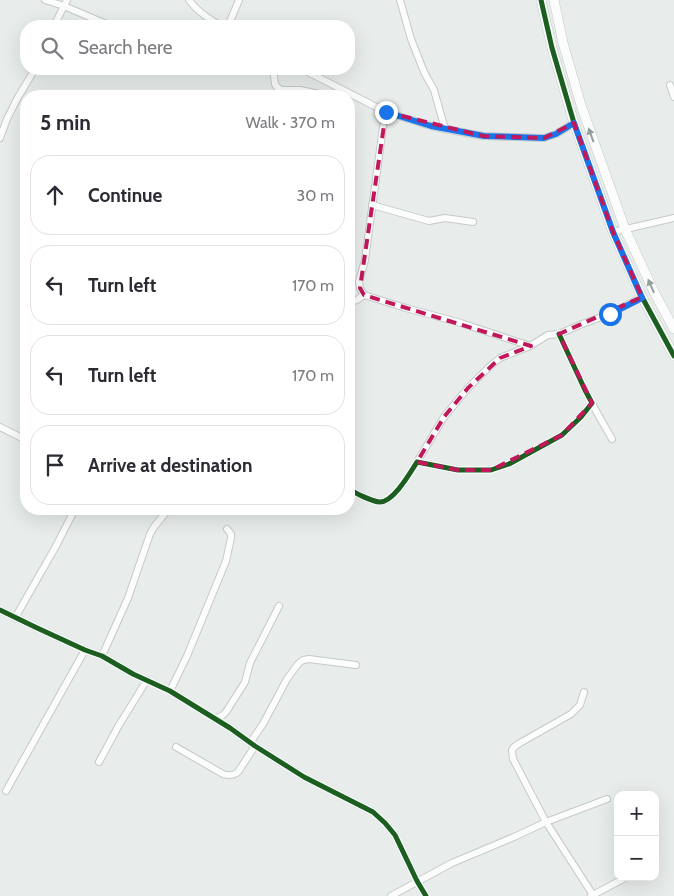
<!DOCTYPE html>
<html lang="en">
<head>
<meta charset="utf-8">
<style>
	body { margin:0; font-family:Cabin,sans-serif; background:#f2f2f3; color:#2b2b33 }
	.controls { position:absolute; right:15px; bottom:15px; display:grid; overflow:hidden; border-radius:10px; box-shadow:0 5px 20px #0002 }
	.controls button { width:45px; height:45px; display:grid; place-items:center; padding:0; border:0; border-bottom:1px solid #e1e1e2; background:#fff; color:#2b2b33; font:25px sans-serif }
	.stop { position:absolute; width:15px; height:15px; margin:-11px; border:4px solid #1a73e8; border-radius:50%; background:#fff }
	.stop.end { background:#1a73e8; border-color:#fff; box-shadow:0 1px 5px #0008 }
	.list { margin:0; padding:0; list-style:none }
	h2 { display:flex; justify-content:space-between; align-items:center; height:65px; margin:0; padding:0 20px; font-size:21px }
	h2 small { font-size:16px; font-weight:400; color:#7c7c81 }
	.list li { display:grid; grid-template-columns:32px 1fr auto; gap:15px; align-items:center; box-sizing:border-box; height:80px; margin:0 10px 10px; padding:0 10px; border:1px solid #e1e1e2; border-radius:20px }
	.list b { display:block; font-size:19px; white-space:nowrap }
	.list em { font-size:16px; font-style:normal; color:#7c7c81 }
	.icon { flex:none; width:28px; height:28px; fill:none; stroke:currentColor; stroke-width:2; stroke-linecap:round; stroke-linejoin:round }
	.map { position:relative; flex:none; width:674px; height:896px; overflow:hidden }
	.search { position:absolute; background:#fff; box-shadow:0 5px 20px #0002; left:20px; top:20px; width:335px; height:55px; display:flex; align-items:center; gap:12px; box-sizing:border-box; padding:0 18px; border-radius:20px; color:#7c7c81; font-size:19px }
	.panel { position:absolute; background:#fff; box-shadow:0 5px 20px #0002; left:20px; top:90px; width:335px; height:425px; border-radius:20px }
	.map>svg:first-child { display:block }
	.lines { fill:none; stroke-linecap:round; stroke-linejoin:round }
	.street-casing { stroke:#c5cac8; stroke-width:8 }
	.secondary-casing { stroke:#c3cbc8; stroke-width:10 }
	.street { stroke:#fcfcfc; stroke-width:6 }
	.secondary { stroke:#fcfcfc; stroke-width:9 }
	.cycleway-casing { stroke:#f7fbf9; stroke-width:8 }
	.cycleway { stroke:#1b5e20; stroke-width:5 }
	.oneway { fill:#909f9b }
	.route { stroke:#1a73e8; stroke-width:6 }
	.marked { fill:none; stroke:#c2185b; stroke-width:4; stroke-dasharray:10 6; stroke-linejoin:round }
</style>
</head>
<body>
<div class="map">
<svg width="674" height="896" viewBox="0 0 674 896">
	<rect width="100%" height="100%" fill="#e8edeb"/>
	<g class="lines">
		<defs>
			<g id="street">
				<polyline points="45,0 64,6 111,26"/>
				<path d="M 189,0 C 196,10 206,17 216,23"/>
				<polyline points="400,0 411,39 424,72 434,90 445,129"/>
				<polyline points="54,26 67,0"/>
				<path d="M 182,26 C 198,23 212,23 228,26 L 239,0"/>
				<polyline points="273,69 275,84 277,87 281,90 300,90 329,96"/>
				<polyline points="302,69 386,112 431,126 445,129 483,136 544,138 556,134 574,123"/>
				<polyline points="670,85 674,97"/>
				<polyline points="277,96 278,89"/>
				<polyline points="386,112 383,127 365,260 359,282 360,288 364,295 406,308 461,323 530,346"/>
				<polyline points="0,138 7,119 17,99 35,69"/>
				<polyline points="372,205 429,221 445,218 473,222"/>
				<polyline points="613,232 674,218"/>
				<polyline points="349,302 357,300 364,295"/>
				<polyline points="592,403 596,411 612,439"/>
				<polyline points="0,427 26,440"/>
				<polyline points="417,462 444,417 468,388 490,366 500,358 530,346 548,335 559,334 582,324 610,314 642,297"/>
				<path d="M 349,489 C 355,493 371,501 379,502 C 393,503 410,473 417,462 L 458,470 L 491,470 L 509,464 L 562,435 L 581,417 L 592,403 L 585,390 L 559,334"/>
				<polyline points="0,610 35,627 85,650 102,656 133,674 170,691 230,728 255,746 304,777 373,812 385,823 395,835 417,881 426,896"/>
				<polyline points="15,618 56,546 75,509"/>
				<polyline points="102,656 128,598 150,534 154,527 167,511"/>
				<polyline points="170,691 187,656 226,561 231,538 231,534 227,529"/>
				<polyline points="584,692 580,705 571,714 520,743 514,747 512,750 513,759 546,822 593,895"/>
				<polyline points="215,719 223,715 226,712 245,682 250,663 279,606"/>
				<polyline points="250,743 263,724 287,679 298,664 303,660 309,659 356,665"/>
				<path d="M 176,747 L 223,774 C 229,776 233,776 238,772 L 255,746"/>
				<polyline points="99,762 119,725 147,680"/>
				<polyline points="6,791 85,650"/>
				<polyline points="391,896 452,863 514,837 546,822 607,799"/>
				<polyline points="591,896 625,878"/>
			</g>
			<g id="secondary">
				<polyline points="541,0 552,48 574,123 613,232 642,297 674,356"/>
				<polyline points="554,0 563,43 581,105 625,229 654,292 674,329"/>
			</g>
		</defs>
		<use href="#street" class="street-casing"/>
		<use href="#secondary" class="secondary-casing"/>
		<use href="#street" class="street"/>
		<use href="#secondary" class="secondary"/>
		<defs>
			<g id="cycleway">
				<polyline points="541,0 552,48 574,123 613,232 642,297 674,356"/>
				<path d="M 349,489 C 355,493 371,501 379,502 C 393,503 410,473 417,462 L 458,470 L 491,470 L 509,464 L 562,435 L 581,417 L 592,403 L 585,390 L 559,334"/>
				<polyline points="0,610 35,627 85,650 102,656 133,674 170,691 230,728 255,746 304,777 373,812 385,823 395,835 417,881 426,896"/>
			</g>
		</defs>
		<use href="#cycleway" class="cycleway-casing"/>
		<use href="#cycleway" class="cycleway"/>
	</g>
	<defs><path id="oneway-solid" d="M-6-.8H1V-3.2L6.5 0L1 3.2V.8H-6Z" transform="scale(1.25)"/></defs>
	<g class="oneway">
		<use href="#oneway-solid" transform="translate(591 135) rotate(-110)"/>
		<use href="#oneway-solid" transform="translate(651 286) rotate(-114)"/>
	</g>
	<g class="lines">
		<polyline class="route" points="386,112 431,126 484,136 544,138 556,134 574,123 613,232 642,298 610,314"/>
	</g>
	<path class="marked" d="M 386,112 L 483,136 L 544,138 L 574,123 L 613,232 L 642,297 L 559,334 L 592,403 L 562,435 L 491,470 L 458,470 L 417,462 L 444,417 L 468,388 L 500,358 L 531,346 L 364,295 L 360,288 Z"/>
</svg>
<div class="controls">
<button>+</button>
<button>−</button>
</div>
<div class="stop" style="left:610px;top:314px"></div>
<div class="stop end" style="left:386px;top:112px"></div>
<div class="search"><svg class="icon" aria-label="search" viewBox="0 0 24 24"><circle cx="10" cy="10" r="6"/><path d="M15 15l6 6"/></svg>Search here</div>
<section class="panel">
<h2>5 min<small>Walk · 370 m</small></h2>
<ul class="list">
<li><svg class="icon" aria-label="ahead" viewBox="0 0 24 24"><path d="M12 20V5M6 11l6-6 6 6"/></svg><div><b>Continue</b></div><em>30 m</em></li>
<li><svg class="icon" aria-label="left" viewBox="0 0 24 24"><path d="M17 20v-9H6M10 6l-5 5 5 5"/></svg><div><b>Turn left</b></div><em>170 m</em></li>
<li><svg class="icon" aria-label="left" viewBox="0 0 24 24"><path d="M17 20v-9H6M10 6l-5 5 5 5"/></svg><div><b>Turn left</b></div><em>170 m</em></li>
<li><svg class="icon" aria-label="arrive" viewBox="0 0 24 24"><path d="M6 21V4h12l-3 4 3 4H6"/></svg><div><b>Arrive at destination</b></div></li>
</ul>
</section>
</div>
</body>
</html>
